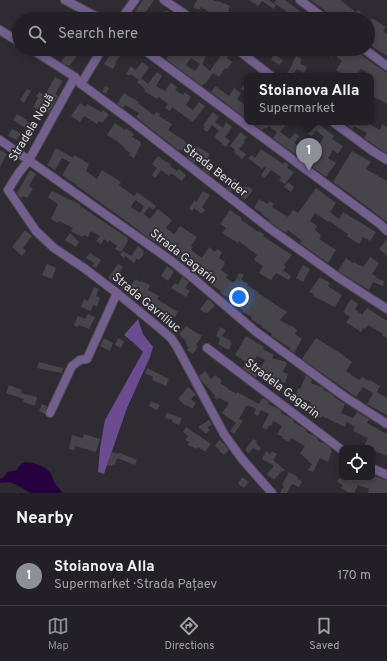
<!DOCTYPE html>
<html lang="en">
<head>
<meta charset="utf-8">
<style>
	body { margin:0; font-family:Overpass,sans-serif; background:#2e2d32; color:#f1f3f6 }
	.controls { position:absolute; right:12px; bottom:12px; display:grid; overflow:hidden; border-radius:8px; box-shadow:0 2px 6px #0003 }
	.controls button { width:36px; height:36px; display:grid; place-items:center; padding:0; border:0; border-bottom:1px solid #3f3e43; background:#222026; color:#f1f3f6; font:20px sans-serif }
	.you { position:absolute; left:239px; top:297px; width:14px; height:14px; margin:-10px; border:3px solid #fff; border-radius:50%; background:#1a73e8; box-shadow:0 0 0 6px #1a73e833 }
	.badge { display:grid; place-items:center; width:26px; height:26px; border-radius:50%; background:#8c9099; color:#fff; font-size:13px; font-weight:700 }
	.pin { position:absolute; translate:-50% -33px; filter:drop-shadow(0 1px 2px #0008) }
	.pin::after { content:''; position:absolute; top:21px; width:14px; height:12px; background:inherit; clip-path:polygon(0 0,100% 0,50% 100%) }
	.popup { position:absolute; left:244px; top:73px; width:130px; height:52px; box-sizing:border-box; display:grid; place-content:center; border-radius:8px; background:#222026; filter:drop-shadow(0 1px 3px #0005); font-size:13px; white-space:nowrap; color:#a2a3a7 }
	.popup b { font-size:15px; color:#f1f3f6 }
	.popup::after { content:''; position:absolute; left:50%; top:100%; margin-left:-8px; border:8px solid transparent; border-top-color:#222026 }
	.list { margin:0; padding:0; list-style:none }
	h2 { display:flex; justify-content:space-between; align-items:center; height:52px; margin:0; padding:0 16px; font-size:17px }
	h2 small { font-size:13px; font-weight:400; color:#a2a3a7 }
	.list li { display:grid; grid-template-columns:26px 1fr auto; gap:12px; align-items:center; box-sizing:border-box; height:60px; padding:0 16px; border-top:1px solid #3f3e43 }
	.list b { display:block; font-size:15px; white-space:nowrap }
	.list p { margin:0; font-size:13px; white-space:nowrap; color:#a2a3a7 }
	.list em { font-size:13px; font-style:normal; color:#a2a3a7 }
	.icon { flex:none; width:22px; height:22px; fill:none; stroke:currentColor; stroke-width:2; stroke-linecap:round; stroke-linejoin:round }
	.map { position:relative; flex:none; width:387px; height:493px; overflow:hidden }
	.search { position:absolute; background:#222026; box-shadow:0 2px 6px #0003; left:12px; right:12px; top:12px; height:44px; display:flex; align-items:center; gap:10px; box-sizing:border-box; padding:0 14px; border-radius:22px; color:#a2a3a7; font-size:15px }
	.sheet { height:112px; background:#222026 }
	nav { display:flex; justify-content:space-around; align-items:center; box-sizing:border-box; height:56px; border-top:1px solid #3f3e43; background:#222026; font-size:11px; color:#a2a3a7 }
	nav a { display:grid; justify-items:center; gap:2px }
	nav .on { color:#8c9099 }
	.map>svg:first-child { display:block }
	.forest { fill:#6b4c90 }
	.water { fill:#250140 }
	.building { fill:#47444b; fill-rule:evenodd }
	.lines { fill:none; stroke-linecap:round; stroke-linejoin:round }
	.minor-casing { stroke:#4a474e; stroke-width:10 }
	.minor { stroke:#735f8e; stroke-width:8 }
	.labels { text-anchor:middle; dominant-baseline:central; stroke-width:3.5; stroke-linejoin:round; paint-order:stroke }
	.street-label { font-size:12px; fill:#dedde1; stroke:#2e2b32 }
</style>
</head>
<body>
<div class="map">
<svg width="387" height="493" viewBox="0 0 387 493">
	<rect width="100%" height="100%" fill="#2e2b32"/>
	<polygon class="forest" points="138,319 143,334 153,347 150,357 127,408 104,474 98,472 100,448 105,420 143,352 135,344 124,335"/>
	<path class="water" d="M 26,462 C 35,463 46,466 51,474 C 53,478 54,483 57,486 C 59,489 61,489 62,493 L 30,493 L 22,488 L 10,482 L 0,483 L 0,479 L 4,477 L 7,472 L 17,470 C 19,465 21,464 26,462 Z"/>
	<g class="building">
		<polygon points="143,0 154,0 143,16 135,11"/>
		<polygon points="197,0 213,0 217,2 218,1 224,4 224,3 230,6 228,11 233,13 232,15 239,19 212,19 207,16 209,12 201,7 199,10 193,7"/>
		<polygon points="249,0 269,0 276,5 274,9 262,1 258,6"/>
		<polygon points="276,0 285,0 303,14 311,19 280,19 286,11 274,3"/>
		<polygon points="311,0 340,0 356,12 358,10 371,20 372,18 386,27 383,31 387,34 387,56 370,45 372,41 368,38 368,19 336,19"/>
		<polygon points="166,10 180,19 165,19 162,17"/>
		<polygon points="114,49 125,49 115,63 116,63 113,69 104,64"/>
		<path d="M 152,49 L 210,49 L 202,64 L 210,71 L 224,51 L 230,54 L 227,58 L 232,62 L 227,69 L 225,68 L 219,77 L 213,73 L 205,84 L 204,83 L 202,86 L 166,59 L 169,54 L 163,50 L 160,54 ZM 191,58 L 200,64 L 195,71 L 186,65 Z"/>
		<polygon points="254,49 263,49 259,56 253,52"/>
		<polygon points="317,49 354,49 371,62 387,73 387,104 377,98 377,99 371,96 371,75 361,69 356,76 344,76 336,70 342,61 334,54 331,57 321,50 318,55 316,55 314,53"/>
		<polygon points="70,50 77,56 69,66 61,62"/>
		<polygon points="274,54 283,60 280,65 271,60"/>
		<polygon points="296,56 302,59 300,64 307,67 304,73 297,69 292,76 285,76 293,64 292,63"/>
		<polygon points="142,62 149,67 148,68 149,68 141,78 148,84 157,72 162,76 156,86 165,91 171,82 177,87 175,90 183,95 185,92 191,97 186,105 193,110 199,102 205,106 193,122 172,107 170,111 165,108 168,104 159,97 157,99 144,91 145,89 137,82 139,80 131,74 130,76 126,74 131,66 136,70"/>
		<polygon points="55,77 63,81 55,94 58,96 49,112 48,113 40,108 39,110 33,107 37,100 38,97 36,97 39,92 45,95"/>
		<polygon points="247,79 247,93 241,89"/>
		<polygon points="105,86 109,88 106,94 102,92"/>
		<polygon points="215,86 229,96 234,88 241,93 237,99 244,104 247,100 247,119 211,92"/>
		<polygon points="27,89 31,91 24,103 20,100"/>
		<polygon points="124,93 139,102 138,103 154,115 156,112 160,114 159,116 172,124 168,130 185,141 185,142 194,149 196,146 210,154 207,160 199,154 194,163 187,157 188,155 180,149 179,151 178,150 136,117 139,113 125,105 123,108 117,104"/>
		<polygon points="80,103 86,107 87,104 101,112 103,110 109,115 102,123 99,121 97,124 84,116 80,122 71,116"/>
		<polygon points="213,112 219,117 215,122 223,128 226,122 232,127 225,137 230,141 226,147 214,137 219,131 212,125 207,132 203,129 205,127 203,125"/>
		<polygon points="17,114 27,120 26,121 30,123 27,129 13,120"/>
		<polygon points="251,122 264,122 269,126 266,129 264,128 262,130"/>
		<polygon points="273,122 283,122 286,125 280,132 290,139 291,137 292,137 295,133 299,136 294,143 305,150 307,146 315,150 324,137 316,130 312,136 308,134 309,131 307,130 309,127 308,126 311,122 316,122 334,136 332,139 343,146 338,154 333,150 328,158 336,163 326,177 273,138 277,132 268,126"/>
		<polygon points="348,122 366,122 380,130 382,124 387,127 387,154 364,138 367,133 354,126 352,129 347,125"/>
		<polygon points="115,123 125,130 126,128 134,134 132,137 141,142 140,143 141,144 134,158 129,155 131,153 124,149 125,148 117,141 107,135"/>
		<polygon points="12,129 21,133 17,140 8,136"/>
		<polygon points="240,132 247,137 244,141 245,142 239,149 246,154 242,159 234,152 235,150 230,146"/>
		<path d="M 56,148 L 73,158 L 74,155 L 89,164 L 86,171 L 97,179 L 102,170 L 121,182 L 119,185 L 134,196 L 137,192 L 156,206 L 153,210 L 149,207 L 144,214 L 150,219 L 158,209 L 172,220 L 166,228 L 174,234 L 180,226 L 197,237 L 191,246 L 193,247 L 191,250 L 202,258 L 209,247 L 215,252 L 217,249 L 222,252 L 219,258 L 225,262 L 224,263 L 225,264 L 221,270 L 228,275 L 226,278 L 234,283 L 239,273 L 244,275 L 241,280 L 248,284 L 247,286 L 259,292 L 258,293 L 287,312 L 280,320 L 290,326 L 291,325 L 297,330 L 295,334 L 302,339 L 294,353 L 289,349 L 290,348 L 278,340 L 271,336 L 272,334 L 262,327 L 262,326 L 251,319 L 252,317 L 242,312 L 243,310 L 231,303 L 233,300 L 220,293 L 221,291 L 200,277 L 198,275 L 199,272 L 143,234 L 133,226 L 77,186 L 77,185 L 62,175 L 70,162 L 62,158 L 55,170 L 47,165 ZM 135,200 L 144,206 L 140,213 L 131,207 Z"/>
		<polygon points="261,149 283,164 285,162 289,165 287,168 294,172 285,184 279,180 281,177 271,170 265,178 261,175 266,168 264,167 262,169 248,158 252,155 255,158"/>
		<polygon points="0,150 7,154 0,167"/>
		<polygon points="352,151 371,162 366,169 387,181 387,222 349,193 333,182"/>
		<polygon points="158,156 167,163 167,162 171,164 170,166 177,171 179,169 186,175 182,181 171,173 169,176 161,170 155,178 152,175 157,168 152,164"/>
		<polygon points="206,162 214,166 209,173 211,176 202,169"/>
		<polygon points="30,170 36,174 29,186 33,189 27,198 23,196 21,199 17,193"/>
		<polygon points="234,178 237,180 236,183 238,184 235,190 233,189 231,192 227,188"/>
		<polygon points="288,182 294,187 291,192 284,187"/>
		<polygon points="245,186 247,188 248,186 253,190 245,200 241,197 244,192 242,190"/>
		<polygon points="316,188 336,203 330,212 339,219 343,212 376,232 370,241 363,237 359,244 347,236 348,234 329,221 328,222 315,213 310,221 317,226 315,230 321,235 320,237 320,238 319,239 336,250 328,263 300,243 302,241 288,230 286,233 280,229 269,221 270,220 261,214 262,213 254,208 259,199 268,204 269,201 274,204 272,207 288,217 293,210 298,213"/>
		<polygon points="52,191 81,205 80,206 128,238 127,240 128,241 121,252 115,249 117,246 109,240 108,242 104,239 101,244 96,241 100,236 91,231 88,237 84,235 82,237 71,231 73,228 59,221 58,223 51,219 58,204 48,197"/>
		<polygon points="203,191 210,195 202,207 205,210 202,214 194,208 192,211 189,208 195,200 196,202"/>
		<polygon points="230,210 242,218 241,220 250,226 258,232 259,231 264,234 263,236 292,255 284,265 286,267 283,270 291,276 289,280 276,273 271,280 259,273 263,266 254,260 257,255 239,241 238,243 222,233 226,228 220,224"/>
		<polygon points="25,230 32,236 23,248 26,251 22,256 12,247"/>
		<polygon points="70,233 79,242 76,247 65,240"/>
		<polygon points="387,239 387,256 379,249"/>
		<polygon points="138,246 144,251 143,253 144,254 139,260 137,258 134,263 125,256 124,258 120,255 123,251 131,256"/>
		<polygon points="90,253 101,260 96,268 92,266 94,263 86,258"/>
		<polygon points="370,257 379,263 372,274 377,277 376,278 384,281 383,286 373,282 369,290 338,271 346,258 353,263 354,262 363,267"/>
		<polygon points="47,264 56,268 52,279 42,275"/>
		<polygon points="118,264 123,267 117,277 131,285 136,279 140,282 141,281 150,285 148,290 159,296 157,299 178,312 175,317 166,312 160,319 155,316 159,310 152,305 148,305 147,302 145,301 147,299 135,294 133,299 126,293 127,292 121,288 122,287 108,278"/>
		<polygon points="303,265 310,269 303,282 296,278"/>
		<polygon points="167,266 174,271 168,281 161,276"/>
		<polygon points="182,277 189,282 185,288 190,291 186,297 171,288 175,283 178,285"/>
		<polygon points="320,277 330,283 328,286 342,295 335,307 313,296 314,294 309,292"/>
		<polygon points="94,287 99,289 96,296 100,298 97,306 93,305 91,311 81,307 84,299 88,301"/>
		<polygon points="208,299 215,305 208,313 206,312 205,313 200,309"/>
		<polygon points="351,299 358,304 355,309 362,315 367,308 387,321 387,338 382,335 383,334 368,325 365,329 363,328 361,332 346,322 350,317 343,312"/>
		<polygon points="88,314 95,317 89,329 79,325 78,327 74,325 78,316 85,319"/>
		<polygon points="186,326 202,336 196,345 198,347 193,354 187,350 189,348 186,345 187,344 185,342 186,341 180,336 181,336 179,334"/>
		<polygon points="220,327 226,330 222,336 231,341 230,342 232,343 229,350 218,344 220,339 216,336"/>
		<polygon points="246,336 264,347 263,349 274,355 272,358 287,362 283,372 288,374 285,383 273,379 272,381 266,379 267,377 258,373 265,360 257,356 249,368 258,374 256,378 243,368 246,362 235,355"/>
		<polygon points="104,338 113,343 110,351 100,346"/>
		<polygon points="118,338 124,341 121,348 115,345"/>
		<polygon points="316,338 340,353 352,362 346,371 359,380 362,377 369,381 370,380 380,386 377,392 387,398 387,415 367,404 373,393 363,387 356,397 302,359"/>
		<polygon points="39,362 63,368 62,373 37,368"/>
		<polygon points="147,368 169,379 166,386 152,380 153,377 145,373"/>
		<polygon points="205,371 211,379 216,375 222,381 220,383 228,388 228,389 237,394 237,392 259,404 262,398 267,400 269,402 268,404 279,409 281,411 281,413 294,420 293,422 307,430 306,432 315,436 318,439 318,441 324,443 332,449 331,450 332,451 328,462 320,458 313,472 308,470 312,464 308,461 308,460 305,458 300,453 305,446 291,438 289,442 282,438 283,437 277,434 282,426 273,421 271,426 269,425 267,430 262,427 269,414 261,410 258,416 254,414 256,409 250,406 246,406 239,419 243,421 234,434 230,431 236,423 222,413 229,403 219,398 217,400 214,397 215,396 201,380 199,376"/>
		<polygon points="306,375 312,380 311,383 324,388 323,390 332,394 334,396 334,397 345,404 341,413 353,418 357,412 369,419 367,423 387,434 387,456 372,450 372,448 363,448 368,438 353,431 355,427 347,422 345,427 322,416 321,418 307,411 311,402 300,398 298,402 294,400 298,388 300,389"/>
		<polygon points="9,385 22,390 21,393 37,397 35,406 23,402 24,399 6,393"/>
		<polygon points="188,387 196,394 191,399 196,403 192,409 187,405 186,406 178,399"/>
		<polygon points="151,401 160,405 157,410 149,406"/>
		<polygon points="42,404 47,406 45,414 39,411"/>
		<polygon points="167,413 182,418 179,425 172,422 173,420 165,418"/>
		<polygon points="209,420 212,425 207,427 210,430 206,434 198,427"/>
		<polygon points="186,427 211,444 205,452 198,447 197,449 188,445 189,442 185,440 188,436 183,432"/>
		<polygon points="84,434 100,439 96,452 75,446 74,450 69,449 72,435 83,438"/>
		<polygon points="253,439 257,441 256,443 261,448 259,451 253,448 249,453 245,450"/>
		<polygon points="219,440 224,444 229,450 224,455 219,451 220,450 215,446"/>
		<polygon points="266,451 270,454 272,451 277,454 273,460 285,470 283,472 282,471 274,480 267,474 274,466 262,459"/>
		<polygon points="112,452 119,454 120,453 137,460 135,465 117,458 115,465 113,464 112,466 107,465"/>
		<polygon points="289,472 298,477 297,479 302,481 299,487 292,484 287,493 280,493 284,486 282,485"/>
		<polygon points="375,476 387,481 387,493 368,493 369,489 358,485 354,493 350,492 349,493 341,488 343,485 337,482 339,478 374,478"/>
		<polygon points="242,477 249,482 244,488 238,484"/>
	</g>
	<g class="lines">
		<defs>
			<g id="minor">
				<polyline points="65,0 101,19"/>
				<polyline points="164,0 192,19"/>
				<polyline points="300,0 325,19"/>
				<polyline points="121,19 135,0"/>
				<polyline points="0,30 19,42"/>
				<polyline points="31,49 75,77 81,84 134,123 269,228 339,278 387,309"/>
				<polyline points="143,49 380,224 387,231"/>
				<polyline points="237,49 271,76"/>
				<polyline points="364,49 387,66"/>
				<polyline points="75,77 29,160 18,174 8,190 36,231 54,248 84,268 117,293 157,326 171,338 177,347 224,434 242,459 272,493"/>
				<polyline points="81,84 102,49"/>
				<polyline points="333,122 371,150 387,160"/>
				<polyline points="0,140 173,262 193,278 255,331 345,397 387,424"/>
				<polyline points="207,348 342,450"/>
				<polyline points="50,413 72,366 80,360 87,359 117,293"/>
				<polyline points="372,468 387,475"/>
			</g>
		</defs>
		<use href="#minor" class="minor-casing"/>
		<use href="#minor" class="minor"/>
	</g>
	<g class="labels">
		<g class="street-label">
			<text transform="translate(32 128) rotate(-59)">Stradela Nouă</text>
			<text transform="translate(215 171) rotate(38)">Strada Bender</text>
			<text transform="translate(183 257) rotate(38)">Strada Gagarin</text>
			<text transform="translate(146 303) rotate(40)">Strada Gavriliuc</text>
			<text transform="translate(282 389) rotate(37)">Stradela Gagarin</text>
		</g>
	</g>
</svg>
<div class="controls">
<button><svg class="icon" aria-label="locate" viewBox="0 0 24 24"><circle cx="12" cy="12" r="6"/><path d="M12 2v4M12 18v4M2 12h4M18 12h4"/></svg></button>
</div>
<div class="you"></div>
<div class="pin badge" style="left:309px;top:171px">1</div>
<div class="popup"><b>Stoianova Alla</b>Supermarket</div>
<div class="search"><svg class="icon" aria-label="search" viewBox="0 0 24 24"><circle cx="10" cy="10" r="6"/><path d="M15 15l6 6"/></svg>Search here</div>
</div>
<section class="sheet">
<h2>Nearby<small></small></h2>
<ul class="list">
<li><span class="badge">1</span><div><b>Stoianova Alla</b><p>Supermarket · Strada Pațaev</p></div><em>170 m</em></li>
</ul>
</section>
<nav>
<a class="on"><svg class="icon" aria-label="map" viewBox="0 0 24 24"><path d="M3 6l6-2 6 2 6-2v14l-6 2-6-2-6 2zM9 4v14M15 6v14"/></svg>Map</a>
<a><svg class="icon" aria-label="directions" viewBox="0 0 24 24"><path d="M12 3l9 9-9 9-9-9zM9 14v-3h6M13 9l2 2-2 2"/></svg>Directions</a>
<a><svg class="icon" aria-label="saved" viewBox="0 0 24 24"><path d="M7 4h10v16l-5-4-5 4z"/></svg>Saved</a>
</nav>
</body>
</html>
